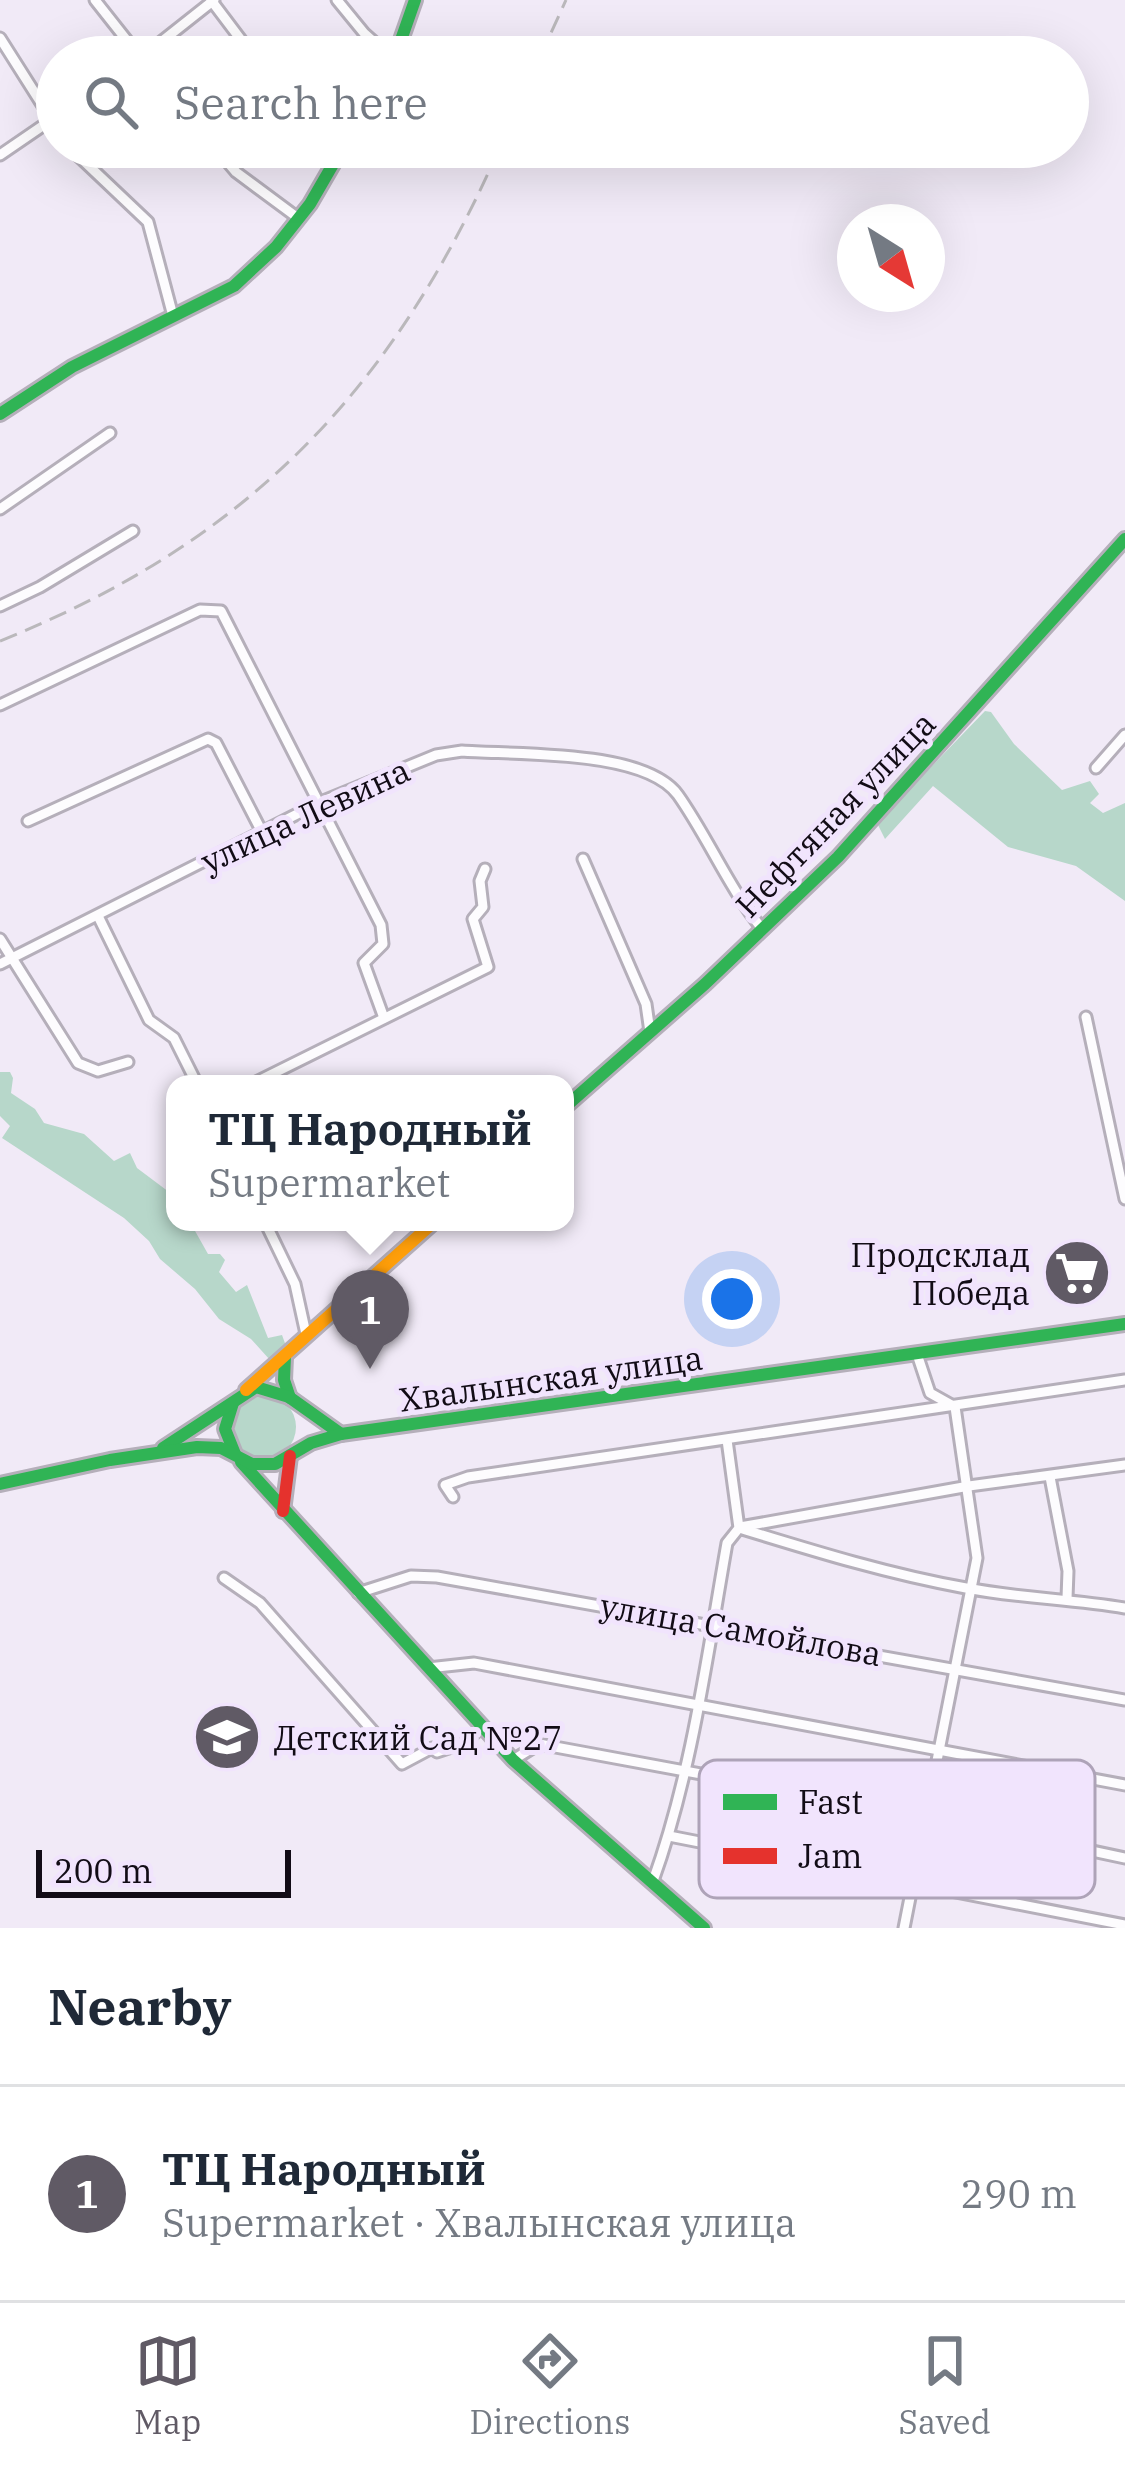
<!DOCTYPE html>
<html lang="en">
<head>
<meta charset="utf-8">
<style>
	body { margin:0; font-family:"IBM Plex Serif",serif; background:#f6f6f7; color:#1f2937 }
	.compass { position:absolute; left:837px; top:204px; width:108px; height:108px; border-radius:50%; background:#fff; box-shadow:0 12px 48px #0002; rotate:143deg }
	.scale { position:absolute; left:36px; bottom:30px; width:255px; box-sizing:border-box; padding-left:12px; border:6px solid #120c16; border-top:0; font-size:33px; line-height:42px; white-space:nowrap; color:#120c16; -webkit-text-stroke:9px #f1e4fd; paint-order:stroke }
	.you { position:absolute; left:732px; top:1299px; width:42px; height:42px; margin:-30px; border:9px solid #fff; border-radius:50%; background:#1a73e8; box-shadow:0 0 0 18px #1a73e833 }
	.badge { display:grid; place-items:center; width:78px; height:78px; border-radius:50%; background:#605a65; color:#fff; font-size:39px; font-weight:700 }
	.pin { position:absolute; translate:-50% -99px; filter:drop-shadow(0 3px 6px #0008) }
	.pin::after { content:''; position:absolute; top:63px; width:42px; height:36px; background:inherit; clip-path:polygon(0 0,100% 0,50% 100%) }
	.popup { position:absolute; left:166px; top:1075px; width:408px; height:156px; box-sizing:border-box; display:grid; place-content:center; border-radius:24px; background:#fff; filter:drop-shadow(0 3px 9px #0005); font-size:39px; white-space:nowrap; color:#747a83 }
	.popup b { font-size:45px; color:#1f2937 }
	.popup::after { content:''; position:absolute; left:50%; top:100%; margin-left:-24px; border:24px solid transparent; border-top-color:#fff }
	.list { margin:0; padding:0; list-style:none }
	h2 { display:flex; justify-content:space-between; align-items:center; height:156px; margin:0; padding:0 48px; font-size:51px }
	h2 small { font-size:39px; font-weight:400; color:#747a83 }
	.list li { display:grid; grid-template-columns:78px 1fr auto; gap:36px; align-items:center; box-sizing:border-box; height:216px; padding:0 48px; border-top:3px solid #e0e1e3 }
	.list b { display:block; font-size:45px; white-space:nowrap }
	.list p { margin:0; font-size:39px; white-space:nowrap; color:#747a83 }
	.list em { font-size:39px; font-style:normal; color:#747a83 }
	.icon { flex:none; width:66px; height:66px; fill:none; stroke:currentColor; stroke-width:2; stroke-linecap:round; stroke-linejoin:round }
	.map { position:relative; flex:none; width:1125px; height:1928px; overflow:hidden }
	.search { position:absolute; background:#fff; box-shadow:0 12px 48px #0002; left:36px; right:36px; top:36px; height:132px; display:flex; align-items:center; gap:30px; box-sizing:border-box; padding:0 42px; border-radius:66px; color:#747a83; font-size:45px }
	.sheet { height:372px; background:#fff }
	nav { display:flex; justify-content:space-around; align-items:center; box-sizing:border-box; height:168px; border-top:3px solid #e0e1e3; background:#fff; font-size:33px; color:#747a83 }
	nav a { display:grid; justify-items:center; gap:6px }
	nav .on { color:#605a65 }
	.map>svg:first-child { display:block }
	.green { fill:#b7d7ca }
	.lines { fill:none; stroke-linecap:round; stroke-linejoin:round }
	.street-casing { stroke:#b5afba; stroke-width:15 }
	.fast-casing { stroke:#b5afba; stroke-width:18 }
	.slow-casing { stroke:#b5afba; stroke-width:18 }
	.jam-casing { stroke:#b5afba; stroke-width:18 }
	.street { stroke:#fdfcfe; stroke-width:9 }
	.fast { stroke:#30b455; stroke-width:12 }
	.slow { stroke:#ff9f0a; stroke-width:12 }
	.jam { stroke:#e5322d; stroke-width:12 }
	.rail { stroke:#bab8bb; stroke-width:3; stroke-dasharray:18 9; stroke-linecap:butt }
	.labels { text-anchor:middle; dominant-baseline:central; stroke-width:10; stroke-linejoin:round; paint-order:stroke }
	.street-label { font-size:33px; fill:#120c16; stroke:#f1e4fd }
	.poi-label { font-size:33px; fill:#120c16; stroke:#f1e4fd; text-anchor:end }
	.key { fill:#f1e4fd; stroke:#aea3b8; stroke-width:3 }
	.key-label { font-size:33px; fill:#120c16 }
</style>
</head>
<body>
<div class="map">
<svg width="1125" height="1928" viewBox="0 0 1125 1928">
	<rect width="100%" height="100%" fill="#f1eaf7"/>
	<g class="green">
		<polygon points="985,711 991,712 1014,744 1062,790 1090,781 1099,794 1090,803 1103,813 1125,803 1125,901 1076,866 1008,847 933,786 885,839 877,823"/>
		<polygon points="0,1072 10,1072 13,1078 11,1093 35,1109 44,1123 84,1134 114,1161 130,1153 137,1168 173,1195 175,1222 190,1222 208,1254 220,1254 225,1260 219,1272 236,1292 247,1285 268,1338 282,1335 286,1346 270,1360 251,1339 219,1319 195,1289 160,1259 149,1241 124,1218 2,1138 10,1126 0,1116"/>
		<circle cx="264" cy="1427" r="32"/>
	</g>
	<g class="lines">
		<defs>
			<g id="street">
				<polyline points="95,0 140,57"/>
				<polyline points="211,0 254,57"/>
				<polyline points="337,0 364,33 391,57"/>
				<polyline points="0,38 57,128"/>
				<polyline points="142,57 214,0"/>
				<polyline points="69,147 148,222 173,316"/>
				<polyline points="215,147 236,172 298,218"/>
				<polyline points="0,155 57,116"/>
				<polyline points="0,509 110,433"/>
				<polyline points="0,606 40,587 133,531"/>
				<polyline points="0,705 200,610 221,611 381,925 383,944 364,963 384,1018"/>
				<polyline points="1096,768 1125,735"/>
				<polyline points="28,821 208,739 216,743 262,832"/>
				<polyline points="583,859 646,1004 650,1032"/>
				<polyline points="98,916 149,1020 174,1038 197,1084"/>
				<polyline points="0,939 78,1063 98,1071 128,1062"/>
				<path d="M 0,964 L 321,802 L 436,755 L 462,751 C 515,755 645,749 678,795 C 709,839 728,887 763,930"/>
				<polyline points="1086,1017 1125,1199"/>
				<polyline points="252,1084 488,967 473,919 483,907 480,881 485,869"/>
				<polyline points="265,1222 295,1284 306,1334"/>
				<polyline points="1050,1477 1068,1571 1067,1598"/>
				<polyline points="453,1497 445,1485 468,1477 1125,1380"/>
				<polyline points="740,1527 969,1486 1125,1465"/>
				<path d="M 739,1528 C 814,1551 888,1574 966,1588 C 1018,1598 1072,1599 1125,1608"/>
				<polyline points="224,1578 260,1603 402,1764 432,1748 437,1752 464,1743 482,1727"/>
				<polyline points="358,1593 411,1576 437,1577 1125,1700"/>
				<polyline points="428,1668 474,1663 1125,1785"/>
				<polyline points="513,1760 539,1744 928,1816 1125,1858"/>
				<polyline points="669,1836 1125,1925"/>
				<path d="M 653,1881 C 692,1773 707,1656 727,1543 L 739,1528 L 727,1440"/>
				<polyline points="904,1928 977,1558 955,1407 930,1393 917,1354"/>
			</g>
			<g id="fast">
				<polyline points="395,57 415,0"/>
				<polyline points="0,414 72,367 234,286 276,247 310,204 343,147"/>
				<polyline points="565,1107 705,984 838,857 1125,539"/>
				<polyline points="285,1357 284,1380 290,1398"/>
				<polyline points="233,1403 225,1429 235,1454"/>
				<polyline points="163,1448 256,1387 289,1397 341,1434"/>
				<polyline points="241,1462 513,1760 704,1928"/>
				<polyline points="0,1484 110,1460 197,1447 221,1448 252,1464 275,1464 311,1443 341,1434 1125,1324"/>
			</g>
			<polyline id="slow" points="246,1390 434,1222"/>
			<polyline id="jam" points="283,1511 290,1456"/>
		</defs>
		<use href="#street" class="street-casing"/>
		<use href="#fast" class="fast-casing"/>
		<use href="#slow" class="slow-casing"/>
		<use href="#jam" class="jam-casing"/>
		<use href="#street" class="street"/>
		<use href="#fast" class="fast"/>
		<use href="#slow" class="slow"/>
		<use href="#jam" class="jam"/>
		<g class="rail">
			<polyline points="540,57 566,0"/>
			<path d="M 0,641 C 249,541 393,390 500,147"/>
		</g>
	</g>
	<defs>
		<symbol id="supermarket-disc" viewBox="-11 -11 22 22"><circle r="9.5" fill="#605a65" stroke="#f1e4fd"/><path d="M-6-5.5h2.5l.6 2H6L4.5 2H-2.5L-4.4-4H-6ZM-1.5 3.2a1.3 1.3 0 1 0 .1 0ZM3 3.2a1.3 1.3 0 1 0 .1 0Z" fill="#fff"/></symbol>
		<symbol id="school-disc" viewBox="-11 -11 22 22"><circle r="9.5" fill="#605a65" stroke="#f1e4fd"/><path d="M0-5L7-2L0 1L-7-2ZM-4 1L0 2.5L4 1V4Q0 6-4 4Z" fill="#fff"/></symbol>
	</defs>
	<g fill-rule="evenodd">
		<use href="#supermarket-disc" x="1039" y="1235" width="76" height="76"/>
		<use href="#school-disc" x="189" y="1699" width="76" height="76"/>
	</g>
	<g class="labels">
		<g class="street-label">
			<text transform="translate(835 814) rotate(-46)">Нефтяная улица</text>
			<text transform="translate(305 815) rotate(-25)">улица Левина</text>
			<text transform="translate(551 1378) rotate(-8)">Хвалынская улица</text>
			<text transform="translate(741 1629) rotate(10)">улица Самойлова</text>
		</g>
		<g class="poi-label">
			<text x="1030" y="1254">Продсклад<tspan x="1030" dy="38">Победа</tspan></text>
			<text x="274" y="1737" text-anchor="start">Детский Сад №27</text>
		</g>
	</g>
	<rect x="699" y="1760" width="396" height="138" rx="18" class="key"/>
	<rect x="723" y="1794" width="54" height="16" fill="#30b455"/>
	<rect x="723" y="1848" width="54" height="16" fill="#e5322d"/>
	<g class="key-label">
		<text x="798" y="1814">Fast</text>
		<text x="798" y="1868">Jam</text>
	</g>
</svg>
<svg class="compass" viewBox="-18 -18 36 36"><path d="M0-13l5 13h-10z" fill="#e53935"/><path d="M0 13l5-13h-10z" fill="#747a83"/></svg>
<div class="scale">200 m</div>
<div class="you"></div>
<div class="pin badge" style="left:370px;top:1369px">1</div>
<div class="popup"><b>ТЦ Народный</b>Supermarket</div>
<div class="search"><svg class="icon" aria-label="search" viewBox="0 0 24 24"><circle cx="10" cy="10" r="6"/><path d="M15 15l6 6"/></svg>Search here</div>
</div>
<section class="sheet">
<h2>Nearby<small></small></h2>
<ul class="list">
<li><span class="badge">1</span><div><b>ТЦ Народный</b><p>Supermarket · Хвалынская улица</p></div><em>290 m</em></li>
</ul>
</section>
<nav>
<a class="on"><svg class="icon" aria-label="map" viewBox="0 0 24 24"><path d="M3 6l6-2 6 2 6-2v14l-6 2-6-2-6 2zM9 4v14M15 6v14"/></svg>Map</a>
<a><svg class="icon" aria-label="directions" viewBox="0 0 24 24"><path d="M12 3l9 9-9 9-9-9zM9 14v-3h6M13 9l2 2-2 2"/></svg>Directions</a>
<a><svg class="icon" aria-label="saved" viewBox="0 0 24 24"><path d="M7 4h10v16l-5-4-5 4z"/></svg>Saved</a>
</nav>
</body>
</html>
